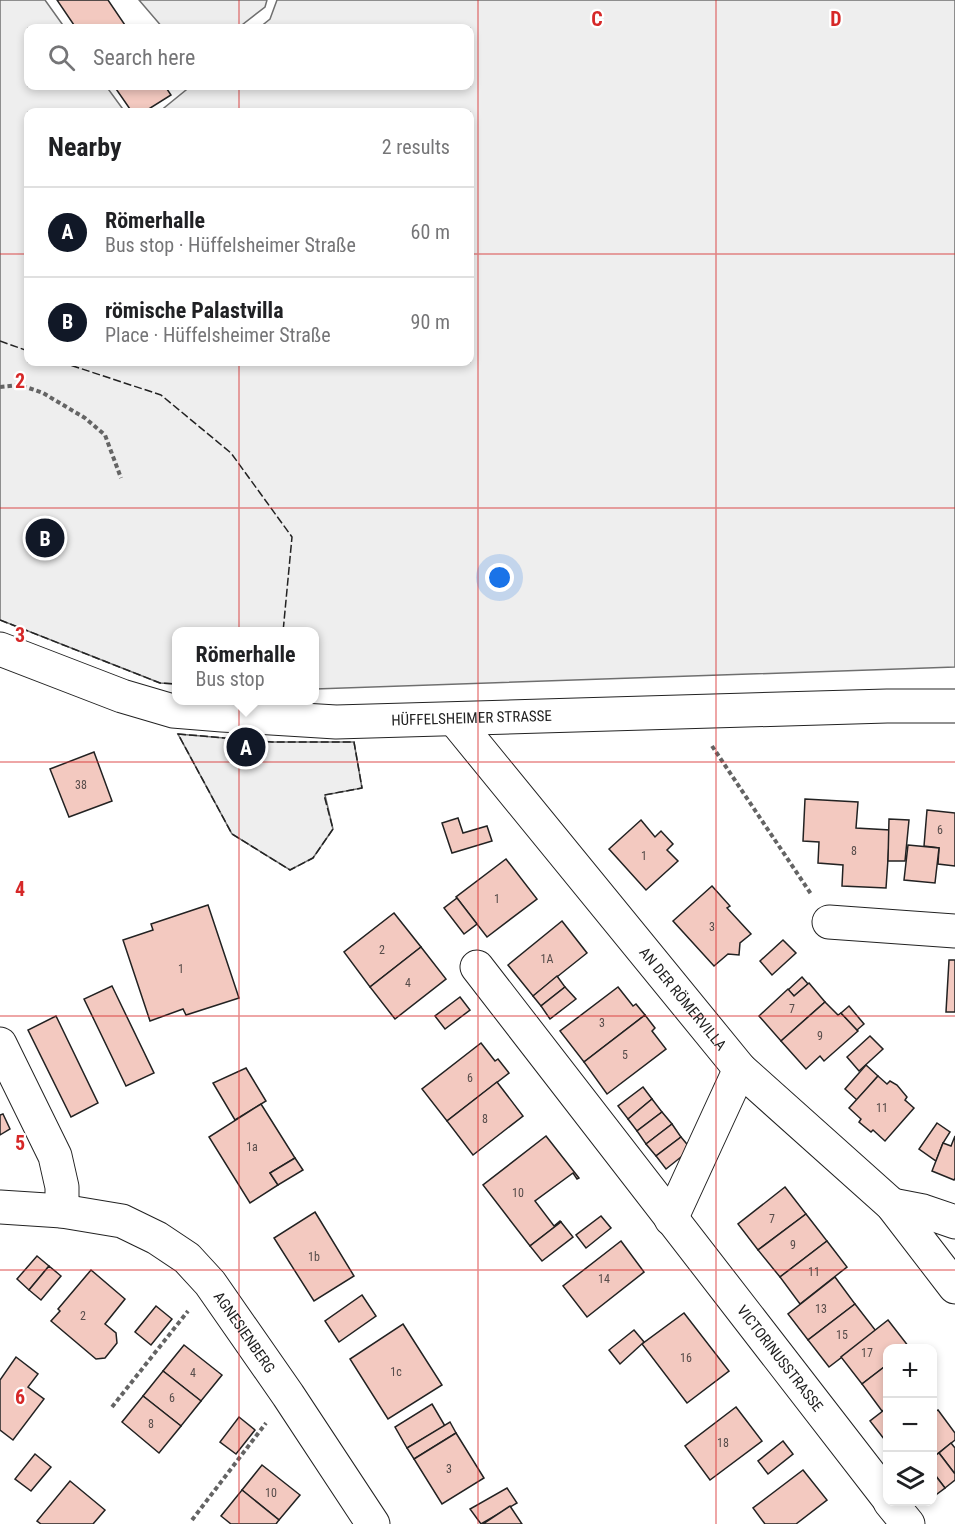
<!DOCTYPE html>
<html lang="en">
<head>
<meta charset="utf-8">
<style>
	body { margin:0; font-family:"Roboto Condensed",sans-serif; background:#f6f6f6; color:#202124 }
	.controls { position:absolute; right:18px; bottom:18px; display:grid; overflow:hidden; border-radius:12px; box-shadow:0 3px 9px #0003 }
	.controls button { width:54px; height:54px; display:grid; place-items:center; padding:0; border:0; border-bottom:2px solid #e0e0e0; background:#fff; color:#202124; font:30px sans-serif }
	.you { position:absolute; left:500px; top:578px; width:21px; height:21px; margin:-15px; border:4px solid #fff; border-radius:50%; background:#1a73e8; box-shadow:0 0 0 9px #1a73e833 }
	.badge { display:grid; place-items:center; width:39px; height:39px; border-radius:50%; background:#111827; color:#fff; font-size:20px; font-weight:700 }
	.pin { position:absolute; translate:-50% -50%; border:3px solid #fff; box-shadow:0 2px 6px #0006 }
	.popup { position:absolute; left:172px; top:627px; width:147px; height:78px; box-sizing:border-box; display:grid; place-content:center; border-radius:12px; background:#fff; filter:drop-shadow(0 2px 4px #0005); font-size:20px; white-space:nowrap; color:#757577 }
	.popup b { font-size:22px; color:#202124 }
	.popup::after { content:''; position:absolute; left:50%; top:100%; margin-left:-12px; border:12px solid transparent; border-top-color:#fff }
	.list { margin:0; padding:0; list-style:none }
	h2 { display:flex; justify-content:space-between; align-items:center; height:78px; margin:0; padding:0 24px; font-size:26px }
	h2 small { font-size:20px; font-weight:400; color:#757577 }
	.list li { display:grid; grid-template-columns:39px 1fr auto; gap:18px; align-items:center; box-sizing:border-box; height:90px; padding:0 24px; border-top:2px solid #e0e0e0 }
	.list b { display:block; font-size:22px; white-space:nowrap }
	.list p { margin:0; font-size:20px; white-space:nowrap; color:#757577 }
	.list em { font-size:20px; font-style:normal; color:#757577 }
	.icon { flex:none; width:33px; height:33px; fill:none; stroke:currentColor; stroke-width:2; stroke-linecap:round; stroke-linejoin:round }
	.map { position:relative; flex:none; width:955px; height:1524px; overflow:hidden }
	.search { position:absolute; background:#fff; box-shadow:0 3px 9px #0003; left:24px; top:24px; width:450px; height:66px; display:flex; align-items:center; gap:15px; box-sizing:border-box; padding:0 21px; border-radius:12px; color:#757577; font-size:22px }
	.panel { position:absolute; background:#fff; box-shadow:0 3px 9px #0003; left:24px; top:108px; width:450px; height:258px; border-radius:12px }
	.map>svg:first-child { display:block }
	.green { fill:#eee; stroke:#6f6f6f; stroke-width:1.5 }
	.parking { fill:#ededed; stroke:#6f6f6f; stroke-width:1.5 }
	.building { fill:#f3c9c0; stroke:#222; stroke-width:1.5 }
	.lines { fill:none; stroke-linecap:round; stroke-linejoin:round }
	.minor-casing { stroke:#222; stroke-width:35 }
	.path { stroke:#646464; stroke-width:4; stroke-dasharray:4.5 3; stroke-linecap:butt }
	.minor { stroke:#fff; stroke-width:33 }
	.fence { stroke:#222; stroke-width:1.5; stroke-dasharray:8 3; stroke-linecap:butt }
	.grid { fill:none; stroke:#d62828; stroke-width:1.5; stroke-opacity:0.55 }
	.labels { text-anchor:middle; dominant-baseline:central; stroke-width:4.5; stroke-linejoin:round; paint-order:stroke }
	.number-label { font-size:12px; fill:#564c4a }
	.street-label { font-size:15px; fill:#222; stroke:#fff }
	.grid-label { font-size:20px; text-anchor:middle; font-weight:bold; fill:#d62828; stroke:#fff; stroke-width:4.5; stroke-linejoin:round; paint-order:stroke }
</style>
</head>
<body>
<div class="map">
<svg width="955" height="1524" viewBox="0 0 955 1524">
	<rect width="100%" height="100%" fill="#fff"/>
	<g class="green">
		<polygon points="0,0 45,0 65,28 28,28 28,86 106,86 125,112 28,112 28,362 470,362 470,112 159,112 191,86 470,86 470,28 259,28 270,19 277,0 955,0 955,667 315,689 315,632 177,632 177,684 160,683 0,620"/>
		<polygon points="178,734 272,742 354,742 362,788 325,795 333,829 313,858 290,870 232,834"/>
	</g>
	<polygon class="parking" points="139,0 267,0 265,7 238,28 163,28"/>
	<g class="building">
		<polygon points="57,0 108,0 127,28 76,28"/>
		<polygon points="114,86 165,86 171,95 144,112 132,112"/>
		<polygon points="94,752 112,801 69,817 50,769"/>
		<polygon points="805,799 858,802 856,828 890,830 886,888 842,886 843,865 818,863 819,842 803,841"/>
		<polygon points="927,810 955,813 955,866 938,864 939,848 924,846"/>
		<polygon points="458,818 463,833 487,826 492,841 452,853 442,823"/>
		<polygon points="889,819 909,820 905,861 888,861"/>
		<polygon points="641,820 655,837 661,831 673,844 667,850 678,861 646,890 609,849"/>
		<polygon points="908,845 939,848 935,883 904,880"/>
		<polygon points="506,859 537,899 487,937 456,897"/>
		<polygon points="712,886 730,906 727,908 751,934 740,943 739,955 728,954 714,966 673,921"/>
		<polygon points="457,898 477,924 464,934 444,908"/>
		<polygon points="208,905 239,998 186,1015 183,1009 150,1021 123,940 153,930 151,924"/>
		<polygon points="394,913 421,947 370,987 344,952"/>
		<polygon points="562,921 587,953 533,996 508,965"/>
		<polygon points="783,940 796,953 772,975 760,961"/>
		<polygon points="421,947 446,979 395,1019 370,987"/>
		<polygon points="949,960 955,960 955,1012 946,1012"/>
		<polygon points="557,976 565,987 541,1006 533,996"/>
		<polygon points="802,977 808,984 794,996 788,990"/>
		<polygon points="809,983 825,1002 781,1041 759,1016 788,989 794,996"/>
		<polygon points="112,986 154,1073 126,1086 84,999"/>
		<polygon points="565,987 576,999 550,1019 541,1006"/>
		<polygon points="618,987 633,1006 636,1004 645,1015 584,1062 560,1031"/>
		<polygon points="460,997 470,1010 445,1029 435,1016"/>
		<polygon points="825,1002 838,1015 841,1013 858,1031 824,1061 820,1056 806,1069 781,1041"/>
		<polygon points="849,1006 864,1024 857,1030 841,1013"/>
		<polygon points="645,1015 655,1028 652,1031 666,1049 607,1094 584,1062"/>
		<polygon points="56,1016 98,1103 71,1117 28,1030"/>
		<polygon points="870,1036 883,1049 859,1071 847,1057"/>
		<polygon points="481,1043 495,1061 498,1059 509,1073 447,1121 422,1089"/>
		<polygon points="866,1065 878,1076 857,1100 845,1089"/>
		<polygon points="246,1068 266,1101 235,1120 213,1083"/>
		<polygon points="878,1076 887,1084 890,1081 897,1085 907,1097 905,1100 914,1108 885,1141 873,1130 871,1132 859,1122 861,1119 849,1108"/>
		<polygon points="497,1082 523,1116 473,1155 447,1121"/>
		<polygon points="643,1087 652,1099 628,1119 618,1106"/>
		<polygon points="652,1099 662,1112 637,1131 628,1119"/>
		<polygon points="261,1104 295,1158 270,1173 278,1185 250,1203 209,1137"/>
		<polygon points="662,1112 672,1124 646,1144 637,1131"/>
		<polygon points="3,1114 10,1129 0,1135 0,1115"/>
		<polygon points="937,1123 950,1132 943,1143 936,1161 919,1149"/>
		<polygon points="672,1124 681,1137 656,1156 646,1144"/>
		<polygon points="546,1136 579,1178 577,1179 573,1173 535,1201 554,1226 560,1221 561,1222 530,1246 483,1185"/>
		<polygon points="955,1136 955,1178 954,1180 932,1171 943,1143 951,1146"/>
		<polygon points="681,1137 691,1149 666,1169 656,1156"/>
		<polygon points="295,1158 303,1170 278,1185 270,1173"/>
		<polygon points="785,1187 806,1214 758,1250 738,1224"/>
		<polygon points="315,1212 354,1276 314,1301 274,1238"/>
		<polygon points="806,1214 827,1241 780,1277 758,1250"/>
		<polygon points="601,1216 611,1228 586,1248 576,1235"/>
		<polygon points="561,1222 573,1237 542,1261 530,1246"/>
		<polygon points="621,1241 644,1272 587,1317 563,1286"/>
		<polygon points="827,1241 847,1267 800,1304 780,1277"/>
		<polygon points="37,1256 49,1266 29,1290 17,1279"/>
		<polygon points="49,1266 61,1276 41,1300 29,1290"/>
		<polygon points="91,1270 125,1299 105,1324 116,1333 117,1343 105,1358 96,1359 51,1321 60,1311 58,1309"/>
		<polygon points="835,1277 855,1304 808,1340 788,1314"/>
		<polygon points="362,1295 376,1316 339,1342 325,1321"/>
		<polygon points="855,1304 876,1331 829,1367 808,1340"/>
		<polygon points="156,1306 172,1319 151,1345 135,1332"/>
		<polygon points="684,1313 729,1371 687,1403 642,1344"/>
		<polygon points="888,1320 909,1347 888,1348 888,1364 862,1384 841,1357"/>
		<polygon points="403,1324 442,1385 388,1419 350,1359"/>
		<polygon points="634,1330 644,1342 620,1364 609,1350"/>
		<polygon points="184,1345 222,1375 201,1401 163,1371"/>
		<polygon points="16,1357 38,1374 28,1387 44,1399 13,1440 0,1430 0,1380"/>
		<polygon points="888,1364 888,1407 882,1411 862,1384"/>
		<polygon points="163,1371 201,1401 181,1426 143,1396"/>
		<polygon points="143,1396 181,1426 159,1453 122,1422"/>
		<polygon points="432,1404 445,1426 407,1448 395,1427"/>
		<polygon points="736,1407 762,1441 710,1480 685,1446"/>
		<polygon points="888,1407 888,1444 870,1421"/>
		<polygon points="938,1410 955,1433 955,1440 932,1458 932,1414"/>
		<polygon points="239,1417 255,1430 236,1454 220,1442"/>
		<polygon points="450,1422 456,1433 414,1459 407,1448"/>
		<polygon points="456,1433 484,1478 442,1504 414,1459"/>
		<polygon points="783,1441 793,1454 768,1474 758,1461"/>
		<polygon points="951,1443 955,1448 955,1474 939,1453"/>
		<polygon points="939,1453 955,1474 955,1480 945,1488 932,1471 932,1458"/>
		<polygon points="35,1454 51,1467 31,1491 15,1479"/>
		<polygon points="262,1465 300,1495 279,1520 242,1490"/>
		<polygon points="803,1470 827,1500 796,1524 765,1524 753,1508"/>
		<polygon points="932,1471 945,1488 933,1497 932,1497"/>
		<polygon points="70,1481 105,1510 93,1524 41,1524 37,1521"/>
		<polygon points="507,1488 517,1503 481,1524 470,1509"/>
		<polygon points="242,1490 279,1520 276,1524 231,1524 221,1516"/>
		<polygon points="510,1506 522,1524 483,1524"/>
	</g>
	<g class="lines">
		<defs>
			<g id="minor">
				<path id="s1" d="M 0,649 L 122,696 L 173,711 L 222,715 L 336,722 L 887,706 L 955,706"/>
				<path id="s2" d="M 455,720 L 740,1069 L 892,1205 L 955,1287"/>
				<polyline points="829,922 955,931"/>
				<path id="s3" d="M 477,967 L 888,1498"/>
				<polyline points="0,1044 55,1156 62,1187 62,1211"/>
				<polyline points="892,1205 923,1211 955,1222"/>
				<path id="s4" d="M 0,1207 L 62,1211 L 122,1221 L 157,1238 L 187,1258 L 210,1283 L 288,1395 L 373,1524"/>
				<polyline points="671,1219 740,1069"/>
				<polyline points="890,1502 908,1524"/>
			</g>
		</defs>
		<use href="#minor" class="minor-casing"/>
		<g class="path">
			<polyline points="0,387 20,385 43,393 85,418 105,435 121,478"/>
			<polyline points="712,746 811,894"/>
			<polyline points="112,1407 188,1311"/>
			<polyline points="192,1520 266,1423"/>
		</g>
		<use href="#minor" class="minor"/>
		<g class="fence">
			<polyline points="0,341 28,351"/>
			<polyline points="61,362 161,395 231,453 292,537 283,632"/>
			<polyline points="0,620 160,683 177,684"/>
			<polygon points="178,734 272,742 354,742 362,788 324,795 333,829 313,858 290,870 232,834"/>
		</g>
	</g>
	<path class="grid" d="M 239,0 L 239,28M 478,0 L 478,1524M 716,0 L 716,1524M 239,86 L 239,112M 0,254 L 28,254M 470,254 L 955,254M 239,362 L 239,1524M 0,508 L 955,508M 0,762 L 955,762M 0,1016 L 955,1016M 0,1270 L 955,1270"/>
	<g class="labels">
		<g class="number-label">
			<text x="81" y="785">38</text>
			<text x="940" y="830">6</text>
			<text x="854" y="851">8</text>
			<text x="644" y="856">1</text>
			<text x="497" y="899">1</text>
			<text x="712" y="927">3</text>
			<text x="382" y="950">2</text>
			<text x="547" y="959">1A</text>
			<text x="181" y="969">1</text>
			<text x="408" y="983">4</text>
			<text x="792" y="1009">7</text>
			<text x="602" y="1023">3</text>
			<text x="820" y="1036">9</text>
			<text x="625" y="1055">5</text>
			<text x="470" y="1078">6</text>
			<text x="882" y="1108">11</text>
			<text x="485" y="1119">8</text>
			<text x="252" y="1147">1a</text>
			<text x="518" y="1193">10</text>
			<text x="772" y="1219">7</text>
			<text x="793" y="1245">9</text>
			<text x="314" y="1257">1b</text>
			<text x="814" y="1272">11</text>
			<text x="604" y="1279">14</text>
			<text x="821" y="1309">13</text>
			<text x="83" y="1316">2</text>
			<text x="842" y="1335">15</text>
			<text x="867" y="1353">17</text>
			<text x="686" y="1358">16</text>
			<text x="396" y="1372">1c</text>
			<text x="193" y="1373">4</text>
			<text x="172" y="1398">6</text>
			<text x="151" y="1424">8</text>
			<text x="723" y="1443">18</text>
			<text x="449" y="1469">3</text>
			<text x="271" y="1493">10</text>
		</g>
		<g class="street-label">
			<text stroke="none"><textPath href="#s1" startOffset="483">HÜFFELSHEIMER STRASSE</textPath></text>
			<text stroke="none"><textPath href="#s2" startOffset="360">AN DER RÖMERVILLA</textPath></text>
			<text stroke="none"><textPath href="#s4" startOffset="292">AGNESIENBERG</textPath></text>
			<text stroke="none"><textPath href="#s3" startOffset="495">VICTORINUSSTRASSE</textPath></text>
		</g>
	</g>
	<g class="grid-label">
		<text x="597" y="26">C</text>
		<text x="836" y="26">D</text>
		<text x="20" y="388">2</text>
		<text x="20" y="642">3</text>
		<text x="20" y="896">4</text>
		<text x="20" y="1150">5</text>
		<text x="20" y="1404">6</text>
	</g>
</svg>
<div class="controls">
<button>+</button>
<button>−</button>
<button><svg class="icon" aria-label="layers" viewBox="0 0 24 24"><path d="M12 4l9 5-9 5-9-5zM3 14l9 5 9-5"/></svg></button>
</div>
<div class="you"></div>
<div class="pin badge" style="left:246px;top:747px">A</div>
<div class="popup"><b>Römerhalle</b>Bus stop</div>
<div class="pin badge" style="left:45px;top:538px">B</div>
<div class="search"><svg class="icon" aria-label="search" viewBox="0 0 24 24"><circle cx="10" cy="10" r="6"/><path d="M15 15l6 6"/></svg>Search here</div>
<section class="panel">
<h2>Nearby<small>2 results</small></h2>
<ul class="list">
<li><span class="badge">A</span><div><b>Römerhalle</b><p>Bus stop · Hüffelsheimer Straße</p></div><em>60 m</em></li>
<li><span class="badge">B</span><div><b>römische Palastvilla</b><p>Place · Hüffelsheimer Straße</p></div><em>90 m</em></li>
</ul>
</section>
</div>
</body>
</html>
